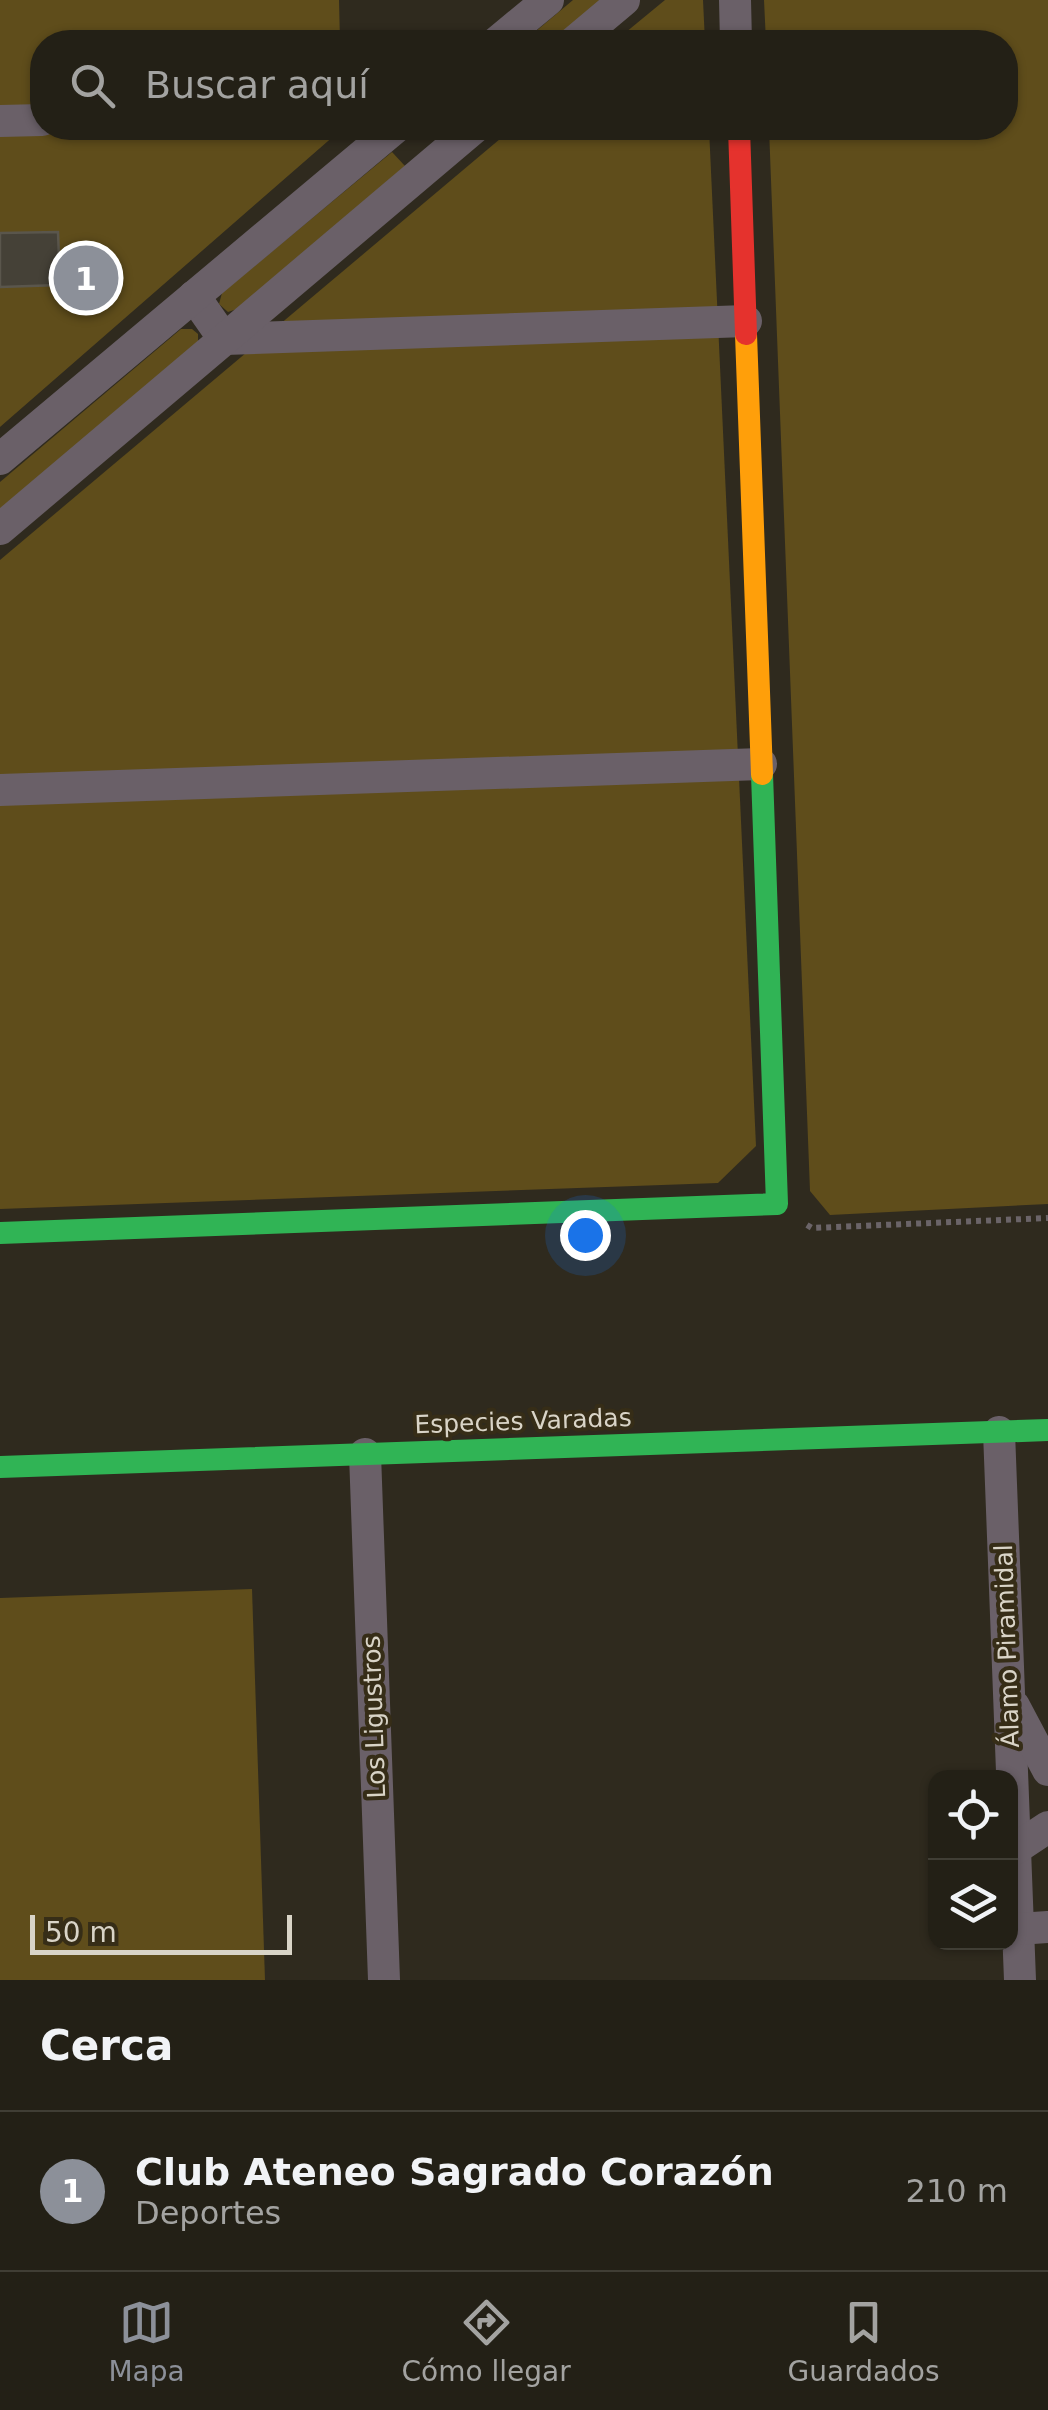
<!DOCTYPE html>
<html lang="es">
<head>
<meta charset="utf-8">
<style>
	body { margin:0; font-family:"DejaVu Sans",sans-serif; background:#2b281f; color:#f1f3f6 }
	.controls { position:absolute; right:30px; bottom:30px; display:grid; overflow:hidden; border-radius:20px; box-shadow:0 2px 8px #0004 }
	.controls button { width:90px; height:90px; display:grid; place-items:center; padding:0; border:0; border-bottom:2px solid #403e35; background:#232016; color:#f1f3f6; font:50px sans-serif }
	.scale { position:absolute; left:30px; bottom:25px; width:262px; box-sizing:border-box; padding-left:10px; border:5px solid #d9d4c7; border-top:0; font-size:28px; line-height:35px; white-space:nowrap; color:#d9d4c7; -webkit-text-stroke:8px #362d17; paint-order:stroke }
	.you { position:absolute; left:585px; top:1235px; width:35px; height:35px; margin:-25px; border:8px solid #fff; border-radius:50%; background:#1a73e8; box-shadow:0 0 0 15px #1a73e833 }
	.badge { display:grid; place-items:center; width:65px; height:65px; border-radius:50%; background:#8c9099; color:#fff; font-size:32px; font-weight:700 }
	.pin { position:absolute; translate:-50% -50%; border:5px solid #fff; box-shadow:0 2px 10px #0006 }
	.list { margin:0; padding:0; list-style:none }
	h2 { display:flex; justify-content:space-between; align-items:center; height:130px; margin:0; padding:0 40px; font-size:42px }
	h2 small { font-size:32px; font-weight:400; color:#a3a3a1 }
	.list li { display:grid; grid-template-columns:65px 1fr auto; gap:30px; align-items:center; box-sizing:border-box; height:160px; padding:0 40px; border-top:2px solid #403e35 }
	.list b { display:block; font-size:38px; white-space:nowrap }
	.list p { margin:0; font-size:32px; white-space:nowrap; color:#a3a3a1 }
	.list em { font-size:32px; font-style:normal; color:#a3a3a1 }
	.icon { flex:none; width:55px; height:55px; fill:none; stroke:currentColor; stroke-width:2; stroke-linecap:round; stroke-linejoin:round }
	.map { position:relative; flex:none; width:1048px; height:1980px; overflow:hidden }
	.search { position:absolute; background:#232016; box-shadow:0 2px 8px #0004; left:30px; right:30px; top:30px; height:110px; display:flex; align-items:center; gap:25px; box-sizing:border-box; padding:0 35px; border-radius:40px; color:#a3a3a1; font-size:38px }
	.sheet { height:290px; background:#232016 }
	nav { display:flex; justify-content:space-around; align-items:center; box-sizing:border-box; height:140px; border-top:2px solid #403e35; background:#232016; font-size:28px; color:#a3a3a1 }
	nav a { display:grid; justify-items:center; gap:5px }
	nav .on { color:#8c9099 }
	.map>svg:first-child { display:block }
	.green { fill:#5f4d1b }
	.building { fill:#454137; stroke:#5a564c; stroke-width:2.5 }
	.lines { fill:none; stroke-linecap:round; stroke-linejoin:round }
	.path { stroke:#6b6468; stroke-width:6; stroke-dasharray:5 5; stroke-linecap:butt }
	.street { stroke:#6a6068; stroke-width:32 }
	.fast { stroke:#30b455; stroke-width:22 }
	.slow { stroke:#ff9f0a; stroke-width:22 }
	.jam { stroke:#e5322d; stroke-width:22 }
	.labels { text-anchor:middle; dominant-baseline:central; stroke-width:8; stroke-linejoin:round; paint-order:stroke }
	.street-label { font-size:25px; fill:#d9d4c7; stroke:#362d17 }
</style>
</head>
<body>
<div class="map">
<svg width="1048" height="1980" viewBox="0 0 1048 1980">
	<rect width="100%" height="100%" fill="#2f2a1e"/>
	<g class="green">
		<polygon points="0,0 339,0 340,42 42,42 42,128 343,128 0,427"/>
		<polygon points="573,0 605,0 555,42 523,42"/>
		<polygon points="665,0 703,0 705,42 614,42"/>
		<polygon points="764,0 1048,0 1048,1204 830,1215 810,1191 769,128 1006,128 1006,42 766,42"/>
		<polygon points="513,128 709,128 756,1146 718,1183 0,1209 0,560"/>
		<polygon points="392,152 405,166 240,308 228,312 219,304 222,293"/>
		<polygon points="181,329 192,329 198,334 198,345 0,510 0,482"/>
		<polygon points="252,1589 265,1980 0,1980 0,1598"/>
	</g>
	<polygon class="building" points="58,232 60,285 0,287 0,233"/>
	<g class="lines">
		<polyline class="path" points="807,1225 812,1228 1048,1218"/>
		<g class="street">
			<polyline points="735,0 736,42"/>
			<polyline points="497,42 548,0"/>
			<polyline points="574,42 624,0"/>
			<polyline points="0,121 42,120"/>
			<polyline points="194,296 224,339 746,321"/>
			<polyline points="0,459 395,128"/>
			<polyline points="0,529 474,128"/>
			<polyline points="0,790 761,764"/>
			<polyline points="999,1432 1020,1980"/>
			<polyline points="365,1454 384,1980"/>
			<polyline points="1014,1706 1048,1770"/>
			<polyline points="1015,1849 1048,1827"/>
			<polyline points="1018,1929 1048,1927"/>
		</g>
		<g class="fast">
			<polyline points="0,1233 777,1204 762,774"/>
			<polyline points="0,1467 1048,1430"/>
		</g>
		<polyline class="slow" points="746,334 762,774"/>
		<polyline class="jam" points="739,128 746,334"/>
	</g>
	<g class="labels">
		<g class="street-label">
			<text transform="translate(523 1421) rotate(-2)">Especies Varadas</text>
			<text transform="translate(1007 1646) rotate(-92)">Álamo Piramidal</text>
			<text transform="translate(374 1717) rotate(-92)">Los Ligustros</text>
		</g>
	</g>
</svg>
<div class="controls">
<button><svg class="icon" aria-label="locate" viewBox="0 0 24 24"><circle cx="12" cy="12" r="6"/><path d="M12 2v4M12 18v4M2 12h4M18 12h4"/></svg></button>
<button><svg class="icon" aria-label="layers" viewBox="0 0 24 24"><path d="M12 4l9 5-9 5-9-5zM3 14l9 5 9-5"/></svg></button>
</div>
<div class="scale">50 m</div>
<div class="you"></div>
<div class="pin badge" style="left:86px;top:278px">1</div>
<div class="search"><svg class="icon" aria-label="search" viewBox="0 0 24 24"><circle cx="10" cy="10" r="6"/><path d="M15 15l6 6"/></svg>Buscar aquí</div>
</div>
<section class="sheet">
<h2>Cerca<small></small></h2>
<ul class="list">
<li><span class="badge">1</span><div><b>Club Ateneo Sagrado Corazón</b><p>Deportes</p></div><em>210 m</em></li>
</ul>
</section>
<nav>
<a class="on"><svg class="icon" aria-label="map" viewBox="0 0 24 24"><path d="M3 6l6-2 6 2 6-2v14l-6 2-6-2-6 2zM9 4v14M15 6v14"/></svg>Mapa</a>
<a><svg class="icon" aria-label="directions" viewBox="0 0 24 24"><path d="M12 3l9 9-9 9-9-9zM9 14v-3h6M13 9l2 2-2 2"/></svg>Cómo llegar</a>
<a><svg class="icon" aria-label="saved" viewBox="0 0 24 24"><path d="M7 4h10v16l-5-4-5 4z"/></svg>Guardados</a>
</nav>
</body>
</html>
